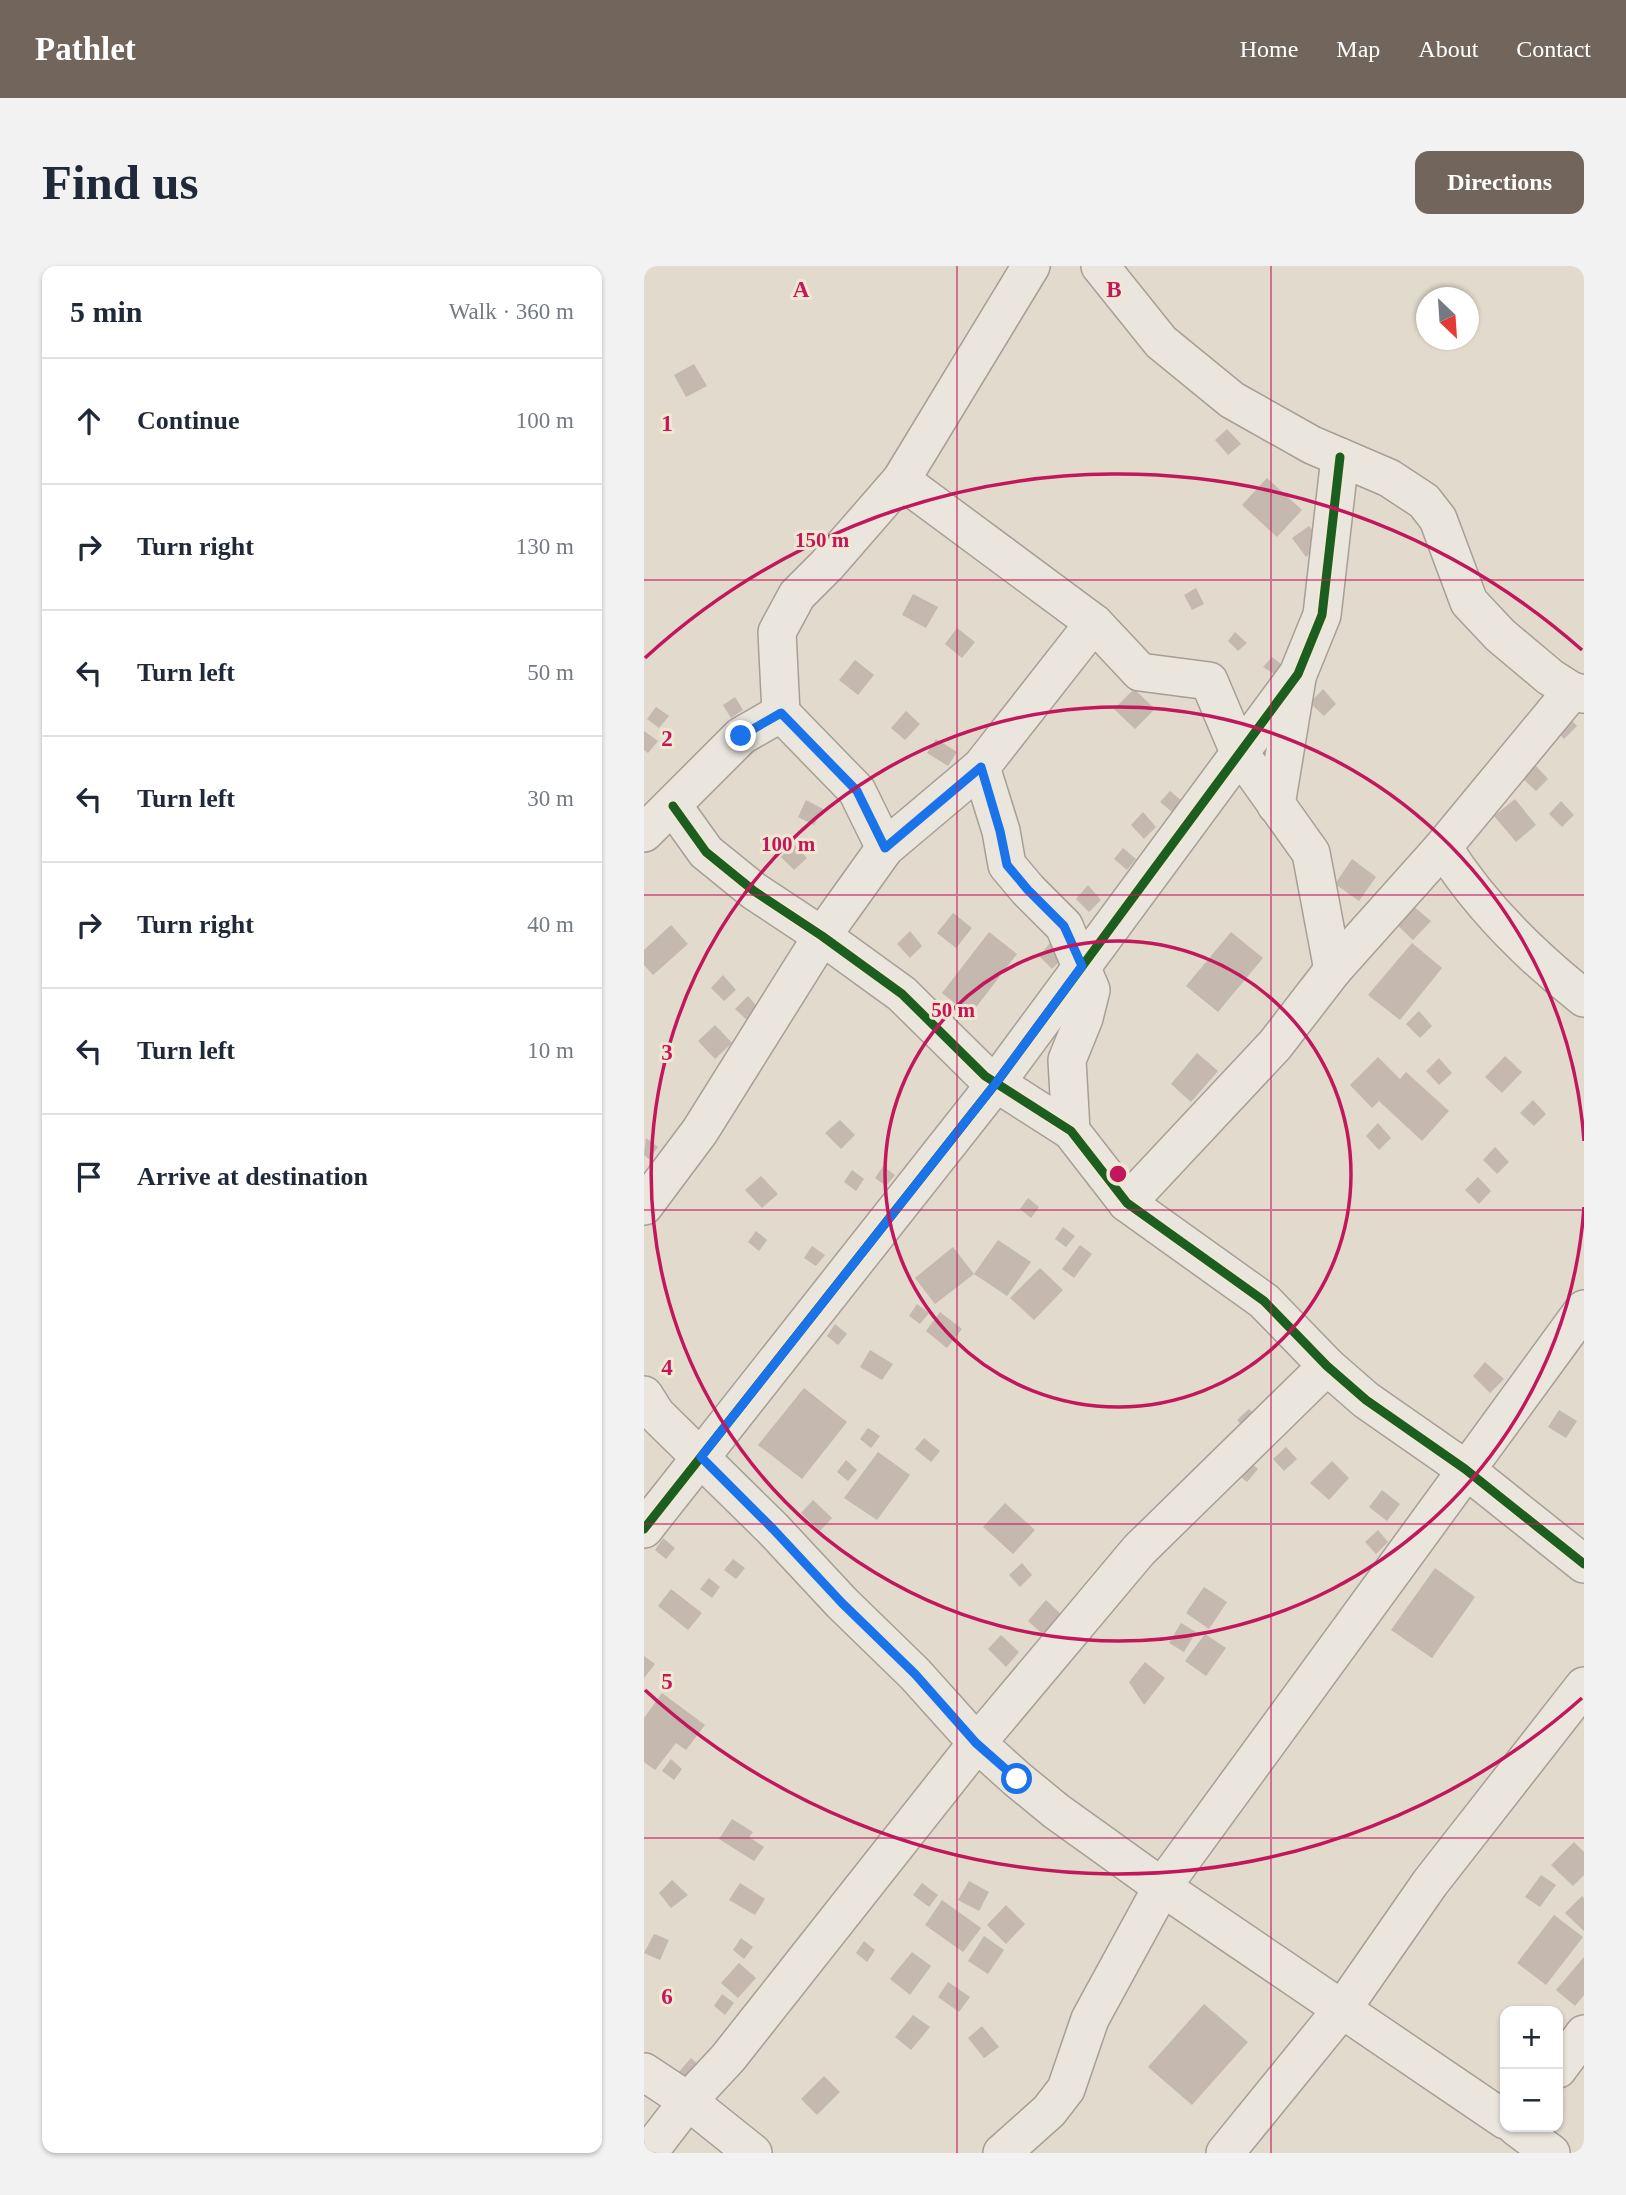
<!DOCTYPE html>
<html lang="en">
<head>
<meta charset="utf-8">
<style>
	body { margin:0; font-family:Georgia,serif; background:#f2f2f3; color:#1f2937 }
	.controls { position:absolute; right:21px; bottom:21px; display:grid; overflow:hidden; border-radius:14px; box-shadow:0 2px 5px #0004 }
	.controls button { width:63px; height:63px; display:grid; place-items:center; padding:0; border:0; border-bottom:2px solid #e0e1e3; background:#fff; color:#1f2937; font:35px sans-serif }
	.compass { position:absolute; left:772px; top:21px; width:63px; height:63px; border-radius:50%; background:#fff; box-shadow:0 2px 5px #0004; rotate:155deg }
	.stop { position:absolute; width:21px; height:21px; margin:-16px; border:5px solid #1a73e8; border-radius:50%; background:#fff }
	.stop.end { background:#1a73e8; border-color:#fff; box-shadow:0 2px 7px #0008 }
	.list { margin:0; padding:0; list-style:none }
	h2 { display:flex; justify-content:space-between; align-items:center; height:91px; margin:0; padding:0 28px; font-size:30px }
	h2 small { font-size:23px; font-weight:400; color:#747a83 }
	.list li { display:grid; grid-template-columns:46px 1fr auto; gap:21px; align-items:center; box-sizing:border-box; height:126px; padding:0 28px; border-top:2px solid #e0e1e3 }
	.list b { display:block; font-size:26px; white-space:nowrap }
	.list em { font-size:23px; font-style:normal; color:#747a83 }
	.icon { flex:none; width:38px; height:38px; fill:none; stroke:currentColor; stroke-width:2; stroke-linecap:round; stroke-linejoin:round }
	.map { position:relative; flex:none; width:940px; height:1887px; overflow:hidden; border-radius:14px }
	header { display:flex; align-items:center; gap:42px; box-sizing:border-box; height:98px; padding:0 35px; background:#72665c; color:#fff }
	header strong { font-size:33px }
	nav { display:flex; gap:38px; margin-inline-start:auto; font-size:24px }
	.intro { display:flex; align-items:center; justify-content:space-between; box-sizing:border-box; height:168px; padding:0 42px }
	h1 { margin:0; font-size:49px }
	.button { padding:18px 32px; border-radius:14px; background:#72665c; color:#fff; font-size:24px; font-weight:700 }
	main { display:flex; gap:42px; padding:0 42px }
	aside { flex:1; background:#fff; border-radius:14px; box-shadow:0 2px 5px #0004 }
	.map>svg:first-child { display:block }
	.building { fill:#c5b8ae }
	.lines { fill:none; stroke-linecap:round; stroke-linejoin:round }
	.street-casing { stroke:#a79f96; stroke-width:40 }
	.street { stroke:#eae5dd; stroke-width:37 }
	.cycleway-casing { stroke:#f2e7d3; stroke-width:13 }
	.cycleway { stroke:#1b5e20; stroke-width:9 }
	.route { stroke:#1a73e8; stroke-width:9 }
	.grid { fill:none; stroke:#c2185b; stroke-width:2; stroke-opacity:0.55 }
	.ring { fill:none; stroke:#c2185b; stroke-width:3.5 }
	.grid-label { font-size:23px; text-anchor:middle; font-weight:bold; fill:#c2185b; stroke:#f2e7d3; stroke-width:6; stroke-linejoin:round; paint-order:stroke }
	.centre { fill:#c2185b; stroke:#f2e7d3; stroke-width:3.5 }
	.ring-label { font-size:21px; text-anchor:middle; font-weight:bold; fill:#c2185b; stroke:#f2e7d3; stroke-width:6; stroke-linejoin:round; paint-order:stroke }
</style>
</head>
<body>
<header>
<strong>Pathlet</strong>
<nav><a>Home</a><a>Map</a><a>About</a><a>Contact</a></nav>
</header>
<div class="intro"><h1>Find us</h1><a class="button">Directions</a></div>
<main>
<aside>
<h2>5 min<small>Walk · 360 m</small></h2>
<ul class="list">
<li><svg class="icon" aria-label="ahead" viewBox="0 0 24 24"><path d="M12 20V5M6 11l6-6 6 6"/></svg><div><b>Continue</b></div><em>100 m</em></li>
<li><svg class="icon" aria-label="right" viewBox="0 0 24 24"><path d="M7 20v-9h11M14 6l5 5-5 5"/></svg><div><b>Turn right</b></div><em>130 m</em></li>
<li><svg class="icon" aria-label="left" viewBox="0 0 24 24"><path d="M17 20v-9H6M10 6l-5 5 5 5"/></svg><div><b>Turn left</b></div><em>50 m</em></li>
<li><svg class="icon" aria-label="left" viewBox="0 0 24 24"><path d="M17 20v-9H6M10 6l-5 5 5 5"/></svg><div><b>Turn left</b></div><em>30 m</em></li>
<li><svg class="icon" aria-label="right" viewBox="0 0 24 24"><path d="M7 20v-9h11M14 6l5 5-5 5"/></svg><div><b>Turn right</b></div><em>40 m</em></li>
<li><svg class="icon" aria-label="left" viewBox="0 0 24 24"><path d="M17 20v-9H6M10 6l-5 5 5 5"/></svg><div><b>Turn left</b></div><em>10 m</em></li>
<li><svg class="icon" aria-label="arrive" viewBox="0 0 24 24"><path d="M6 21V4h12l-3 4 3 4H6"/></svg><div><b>Arrive at destination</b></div></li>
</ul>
</aside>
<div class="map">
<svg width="940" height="1887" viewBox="0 0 940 1887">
	<rect width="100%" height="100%" fill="#e2dacc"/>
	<g class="building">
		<polygon points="50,98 63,120 42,131 30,109"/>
		<polygon points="583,163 597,178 584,189 571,174"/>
		<polygon points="623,212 658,244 633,271 598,239"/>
		<polygon points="665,260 678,278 662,291 648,272"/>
		<polygon points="552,322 560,338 548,344 540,329"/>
		<polygon points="269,328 294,341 282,362 258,349"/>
		<polygon points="313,362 331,376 318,392 301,378"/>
		<polygon points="591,366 603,377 594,385 584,375"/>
		<polygon points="628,391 642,402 633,410 619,401"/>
		<polygon points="211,394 230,409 214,429 195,414"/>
		<polygon points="490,423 511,443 491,463 470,443"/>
		<polygon points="679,423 692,438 680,450 666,437"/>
		<polygon points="91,431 99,444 87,452 79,439"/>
		<polygon points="12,441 25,450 15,462 3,453"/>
		<polygon points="262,445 276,458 261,474 247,462"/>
		<polygon points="920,446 933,460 920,473 907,459"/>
		<polygon points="0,465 14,475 4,487 0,484"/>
		<polygon points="292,473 313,486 304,500 283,487"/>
		<polygon points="891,499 904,513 892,525 878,512"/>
		<polygon points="526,525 538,535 528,546 516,536"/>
		<polygon points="871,533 892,559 872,576 850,550"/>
		<polygon points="162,534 179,543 170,559 154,551"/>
		<polygon points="917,535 930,549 918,561 905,548"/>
		<polygon points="499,546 512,561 500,573 487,559"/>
		<polygon points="150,578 163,592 150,604 137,591"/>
		<polygon points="479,582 492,593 483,604 470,593"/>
		<polygon points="708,593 732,611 715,635 691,618"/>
		<polygon points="444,619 457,634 445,646 432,633"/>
		<polygon points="769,640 787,655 769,674 752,658"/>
		<polygon points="309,647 328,662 312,682 293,667"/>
		<polygon points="27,659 44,678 9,709 0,699 0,684"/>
		<polygon points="266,665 278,680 266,692 253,678"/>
		<polygon points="345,666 373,688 326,749 298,727"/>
		<polygon points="587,666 619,692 574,746 542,720"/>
		<polygon points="407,676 420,691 408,703 395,690"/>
		<polygon points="768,677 798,702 756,754 724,729"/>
		<polygon points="79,709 92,724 80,735 67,722"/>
		<polygon points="104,730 117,745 105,756 91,743"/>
		<polygon points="775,745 788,760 776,772 762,758"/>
		<polygon points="71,759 88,777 71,793 54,775"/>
		<polygon points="553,787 574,805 547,836 527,818"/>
		<polygon points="861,790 878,806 858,827 841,811"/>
		<polygon points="734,791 756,813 762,806 805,845 778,875 735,835 728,842 706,819"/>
		<polygon points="795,792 808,807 795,819 782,805"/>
		<polygon points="889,834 902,848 890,860 876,847"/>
		<polygon points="196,854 211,869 197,883 181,867"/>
		<polygon points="734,857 747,872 735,884 722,870"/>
		<polygon points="2,872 14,881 5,893 0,889"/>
		<polygon points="851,881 865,896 853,908 839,894"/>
		<polygon points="239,900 251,909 242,920 231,912"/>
		<polygon points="208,904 220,913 212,925 200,916"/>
		<polygon points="117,910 134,928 118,942 101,924"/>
		<polygon points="834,911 847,925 835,938 821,924"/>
		<polygon points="384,932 395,941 387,952 376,943"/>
		<polygon points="419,961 431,970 422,981 411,973"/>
		<polygon points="112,965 123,974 115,985 104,976"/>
		<polygon points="354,974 387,996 363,1030 330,1008"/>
		<polygon points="436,979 448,988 430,1012 418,1003"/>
		<polygon points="168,980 181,989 172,1000 160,992"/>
		<polygon points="309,981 330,1008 291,1038 271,1012"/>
		<polygon points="396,1002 419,1024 390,1054 366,1032"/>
		<polygon points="273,1038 285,1047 276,1058 265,1050"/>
		<polygon points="296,1046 318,1063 303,1082 282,1065"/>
		<polygon points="191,1058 203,1068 194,1079 183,1070"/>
		<polygon points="226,1084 249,1098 238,1114 216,1101"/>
		<polygon points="841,1096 860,1113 846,1127 829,1110"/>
		<polygon points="160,1122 203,1156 158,1213 114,1179"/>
		<polygon points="605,1143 616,1154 604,1166 593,1154"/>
		<polygon points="915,1144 933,1155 922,1172 904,1161"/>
		<polygon points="224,1162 236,1170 227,1182 216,1173"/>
		<polygon points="280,1172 296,1185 287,1196 271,1183"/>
		<polygon points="642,1181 653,1193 640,1205 629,1193"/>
		<polygon points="234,1186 266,1209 233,1254 200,1232"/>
		<polygon points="202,1194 213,1204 204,1215 193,1206"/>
		<polygon points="605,1195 614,1203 603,1216 593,1208"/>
		<polygon points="688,1195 705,1212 685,1234 666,1217"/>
		<polygon points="738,1224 756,1238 743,1255 725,1241"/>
		<polygon points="169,1234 188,1252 176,1265 157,1247"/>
		<polygon points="361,1237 391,1264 369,1288 339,1261"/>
		<polygon points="734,1264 744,1276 732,1288 721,1276"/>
		<polygon points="19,1272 31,1282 22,1293 11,1284"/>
		<polygon points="89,1293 101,1302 92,1313 80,1304"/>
		<polygon points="378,1297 388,1309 376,1321 365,1309"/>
		<polygon points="791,1302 831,1331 788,1392 747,1364"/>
		<polygon points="65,1312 76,1321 68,1332 56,1323"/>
		<polygon points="560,1321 583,1336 565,1363 542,1347"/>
		<polygon points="27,1323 58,1347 44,1364 14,1340"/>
		<polygon points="402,1334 421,1352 403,1372 384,1355"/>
		<polygon points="537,1357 552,1366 540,1386 525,1377"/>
		<polygon points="561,1368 582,1382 562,1410 541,1395"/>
		<polygon points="357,1369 375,1386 362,1401 344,1383"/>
		<polygon points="0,1390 11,1398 0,1412"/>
		<polygon points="501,1396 521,1412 500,1439 485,1416"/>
		<polygon points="18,1427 61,1459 42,1484 32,1477 11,1504 0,1496 0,1452"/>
		<polygon points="27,1493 38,1503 30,1514 18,1505"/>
		<polygon points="88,1553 109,1566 105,1571 120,1581 110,1595 75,1573"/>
		<polygon points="930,1576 940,1586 940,1609 929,1620 907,1599"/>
		<polygon points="897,1609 912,1619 896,1641 881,1631"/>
		<polygon points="28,1614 44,1629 27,1642 15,1627"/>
		<polygon points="325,1615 345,1626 335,1645 314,1634"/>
		<polygon points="96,1617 121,1633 111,1649 85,1634"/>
		<polygon points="278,1617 294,1629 285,1641 269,1629"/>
		<polygon points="938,1630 940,1632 940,1665 921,1647"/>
		<polygon points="298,1634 337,1662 319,1686 281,1659"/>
		<polygon points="362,1639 381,1658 362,1678 343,1659"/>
		<polygon points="910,1649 939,1671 902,1719 873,1697"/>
		<polygon points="10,1668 25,1674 16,1694 0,1687"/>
		<polygon points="340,1670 360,1684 344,1708 324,1695"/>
		<polygon points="97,1672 109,1681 100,1693 89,1684"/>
		<polygon points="220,1675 231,1684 223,1696 212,1687"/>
		<polygon points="268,1686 287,1700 266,1729 246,1713"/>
		<polygon points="940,1691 940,1729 931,1740 912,1724"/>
		<polygon points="95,1697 112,1712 94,1732 77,1717"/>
		<polygon points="304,1716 326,1731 315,1746 294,1731"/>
		<polygon points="78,1728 90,1737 81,1749 70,1740"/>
		<polygon points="560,1738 604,1776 548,1839 504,1801"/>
		<polygon points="269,1749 286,1761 267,1784 251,1771"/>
		<polygon points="338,1760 355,1781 340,1792 324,1772"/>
		<polygon points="47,1792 65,1808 52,1822 34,1807"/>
		<polygon points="180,1810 196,1826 173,1849 157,1833"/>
	</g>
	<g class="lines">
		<defs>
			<g id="street">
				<polyline points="456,0 517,76 588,134 668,179 745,212 780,235 794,253 825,336 856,369 906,411 928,425 940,428"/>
				<polyline points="257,214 450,357 496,406 565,415 595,486 667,587 689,704"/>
				<polyline points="137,447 213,525 241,582"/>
				<polyline points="337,501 357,565 363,599 384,624 420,660 447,724 440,752 423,794 427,865"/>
				<polyline points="632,539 653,412"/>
				<polyline points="29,540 62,586 110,625 178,670 258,728 341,810 427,865 483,937 620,1035 683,1100 722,1134 821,1203 940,1298"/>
				<polyline points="0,567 97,470 137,447 133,366 153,329 183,299 257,214 387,0"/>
				<path d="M 799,581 C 835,639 887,690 940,732"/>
				<polyline points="483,937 631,779 689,704 799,581 928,425"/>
				<polyline points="0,940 56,865 178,670 241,582 337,501 450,357"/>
				<polyline points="0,1129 12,1148 129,1263 198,1337 271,1408 333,1477 373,1513 412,1545 518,1621 861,1854"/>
				<polyline points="0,1263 352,817 654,408 678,349 696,191"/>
				<polyline points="914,1803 940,1768"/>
				<polyline points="0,1806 44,1835 109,1887"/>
				<polyline points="872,1861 907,1887"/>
				<polyline points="4,1887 44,1835 84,1792 333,1477 495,1284 683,1100"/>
				<polyline points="358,1887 405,1845 422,1823 446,1753 518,1621 940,1043"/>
				<polyline points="581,1887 699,1742 786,1617 940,1420"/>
			</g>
		</defs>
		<use href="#street" class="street-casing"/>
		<use href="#street" class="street"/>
		<defs>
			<g id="cycleway">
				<polyline points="29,540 62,586 110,625 178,670 258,728 341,810 427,865 483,937 620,1035 683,1100 722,1134 821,1203 940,1298"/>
				<polyline points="0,1263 352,817 654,408 678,349 696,191"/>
			</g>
		</defs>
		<use href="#cycleway" class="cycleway-casing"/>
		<use href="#cycleway" class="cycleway"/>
	</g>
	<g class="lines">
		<polyline class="route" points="97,470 137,447 213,525 241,582 337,501 356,565 363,599 384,624 420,660 438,700 352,817 57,1191 129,1263 198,1337 271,1408 332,1477 373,1513"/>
	</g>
	<path class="grid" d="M 313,0 L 313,1887M 627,0 L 627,1887M 0,314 L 940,314M 0,629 L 940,629M 0,944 L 940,944M 0,1258 L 940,1258M 0,1572 L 940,1572"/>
	<g class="ring">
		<circle cx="474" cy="908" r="233"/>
		<path d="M940 941A467 467 0 1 1 940 875"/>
		<path d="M938 1432A700 700 0 0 1 1 1424M1 392A700 700 0 0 1 938 384"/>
	</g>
	<g class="grid-label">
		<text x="157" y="31">A</text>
		<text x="470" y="31">B</text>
		<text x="23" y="165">1</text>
		<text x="23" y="480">2</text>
		<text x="23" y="794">3</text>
		<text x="23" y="1109">4</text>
		<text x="23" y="1423">5</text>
		<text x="23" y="1738">6</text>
	</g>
	<circle cx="474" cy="908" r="10" class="centre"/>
	<g class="ring-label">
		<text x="178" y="281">150 m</text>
		<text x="144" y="585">100 m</text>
		<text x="309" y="751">50 m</text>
	</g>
</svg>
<div class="controls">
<button>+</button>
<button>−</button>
</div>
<svg class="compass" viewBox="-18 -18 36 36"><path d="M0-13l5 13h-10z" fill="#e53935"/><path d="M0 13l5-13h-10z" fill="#747a83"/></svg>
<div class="stop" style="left:373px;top:1513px"></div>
<div class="stop end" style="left:97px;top:470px"></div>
</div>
</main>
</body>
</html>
